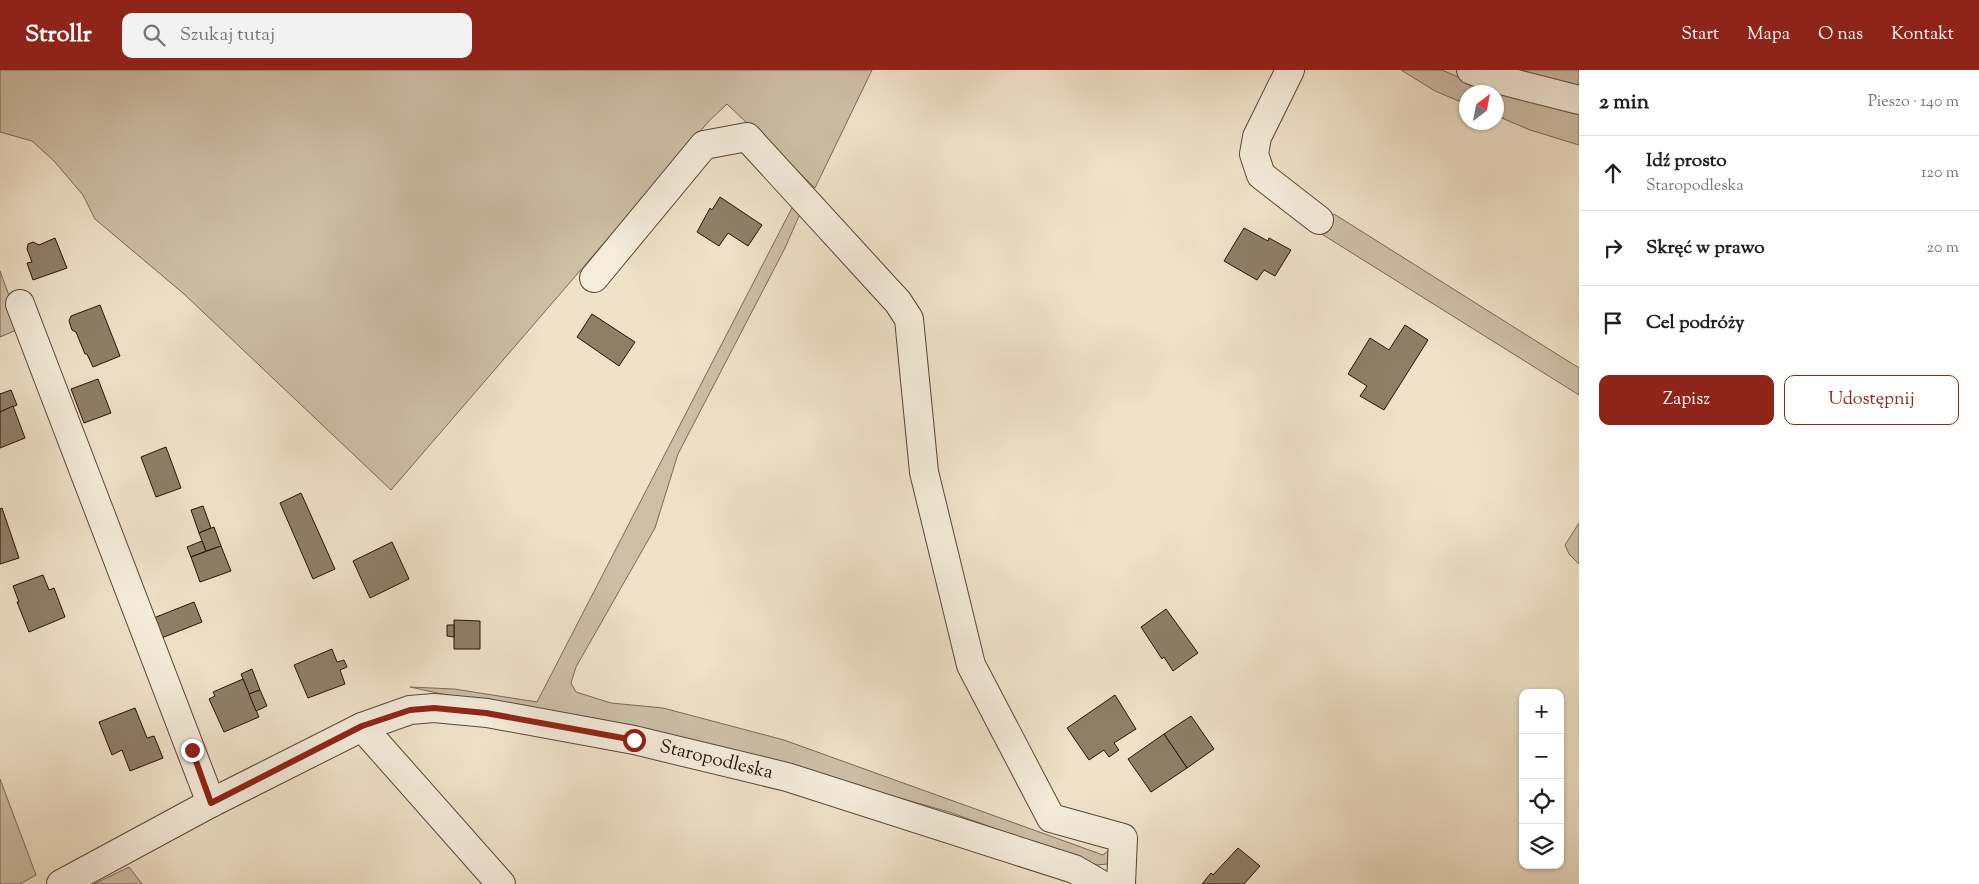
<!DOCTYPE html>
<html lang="pl">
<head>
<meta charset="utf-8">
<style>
	body { margin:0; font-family:"Sorts Mill Goudy",serif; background:#f2f2f2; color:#202124 }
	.controls { position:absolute; right:15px; bottom:15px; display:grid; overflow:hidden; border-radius:10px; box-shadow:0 1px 4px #0004 }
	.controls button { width:45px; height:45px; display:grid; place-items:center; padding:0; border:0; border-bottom:1px solid #e0e0e0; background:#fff; color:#202124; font:25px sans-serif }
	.compass { position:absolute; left:1459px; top:15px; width:45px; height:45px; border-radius:50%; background:#fff; box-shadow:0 1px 4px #0004; rotate:32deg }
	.stop { position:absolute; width:15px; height:15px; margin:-11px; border:4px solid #8f2418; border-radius:50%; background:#fff }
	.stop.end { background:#8f2418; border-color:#fff; box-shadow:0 1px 5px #0008 }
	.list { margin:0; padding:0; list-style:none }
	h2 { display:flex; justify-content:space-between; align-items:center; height:65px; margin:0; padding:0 20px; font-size:21px }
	h2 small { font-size:16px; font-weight:400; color:#757577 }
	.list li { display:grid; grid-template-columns:32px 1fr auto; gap:15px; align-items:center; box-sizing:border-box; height:75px; padding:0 20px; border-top:1px solid #e0e0e0 }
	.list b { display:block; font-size:19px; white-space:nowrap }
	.list p { margin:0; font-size:16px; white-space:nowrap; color:#757577 }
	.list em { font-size:16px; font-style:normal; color:#757577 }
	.actions { display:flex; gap:10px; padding:15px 20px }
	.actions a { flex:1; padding:11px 0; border:1px solid #8f2418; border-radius:10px; text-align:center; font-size:18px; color:#8f2418 }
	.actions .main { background:#8f2418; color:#fff }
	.icon { flex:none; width:28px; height:28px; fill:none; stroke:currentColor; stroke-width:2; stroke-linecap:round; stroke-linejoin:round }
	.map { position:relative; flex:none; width:1579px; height:814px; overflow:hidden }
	header { display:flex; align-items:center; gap:30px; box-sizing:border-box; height:70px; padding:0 25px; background:#8f2418; color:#fff }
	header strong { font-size:24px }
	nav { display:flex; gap:28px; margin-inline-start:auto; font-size:18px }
	.search { width:350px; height:45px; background:#f2f2f2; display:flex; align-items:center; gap:12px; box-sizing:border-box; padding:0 18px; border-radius:10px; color:#757577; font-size:19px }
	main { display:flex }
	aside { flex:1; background:#fff }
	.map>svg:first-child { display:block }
	.green { fill:#cdbfa7; stroke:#796954 }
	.building { fill:#8e7f69; stroke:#251301 }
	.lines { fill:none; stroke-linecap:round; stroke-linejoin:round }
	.minor-casing { stroke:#584733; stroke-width:30 }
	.minor { stroke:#f5ecdc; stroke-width:28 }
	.route { stroke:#8f2418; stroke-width:6 }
	.labels { text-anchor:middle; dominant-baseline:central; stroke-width:4; stroke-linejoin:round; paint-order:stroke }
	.street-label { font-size:19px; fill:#251301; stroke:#f5ecdc }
</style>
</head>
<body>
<header>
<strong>Strollr</strong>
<div class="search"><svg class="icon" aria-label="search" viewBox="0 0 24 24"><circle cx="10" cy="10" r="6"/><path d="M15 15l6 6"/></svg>Szukaj tutaj</div>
<nav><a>Start</a><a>Mapa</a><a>O nas</a><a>Kontakt</a></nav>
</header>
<main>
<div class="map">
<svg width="1579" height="814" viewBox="0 0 1579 814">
	<rect width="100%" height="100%" fill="#efe2c9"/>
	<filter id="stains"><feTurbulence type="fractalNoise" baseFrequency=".004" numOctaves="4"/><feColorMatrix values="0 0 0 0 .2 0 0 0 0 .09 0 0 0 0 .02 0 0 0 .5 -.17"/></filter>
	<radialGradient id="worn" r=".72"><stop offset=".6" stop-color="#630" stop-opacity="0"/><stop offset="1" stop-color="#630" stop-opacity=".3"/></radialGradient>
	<g class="green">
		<polygon points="0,0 872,0 815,118 727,34 710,50 391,420 184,224 95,149 83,125 54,91 32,71 0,62"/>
		<polygon points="1401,0 1442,0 1491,21 1579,42 1579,75 1530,60 1497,46 1496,22 1466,22 1466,34 1435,21"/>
		<polygon points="1500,0 1579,0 1579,21"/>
		<polygon points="795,132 806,144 799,146 785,178 692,357 678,384 655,458 576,597 571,613 576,622 611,633 663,638 784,670 1103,785 1113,777 1118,786 1108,794 1097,795 949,742 706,673 569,646 488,634 410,617 454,619 537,632"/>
		<polygon points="1334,144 1579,298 1579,325 1320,163"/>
		<polygon points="0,201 21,258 0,267"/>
		<polygon points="1579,453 1579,494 1569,484 1565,475"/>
		<polygon points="0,709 36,805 20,814 0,814"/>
		<polygon points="129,797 142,814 94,814"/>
	</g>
	<g class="building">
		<polygon points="720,127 762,155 748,176 728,163 719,176 697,162 710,138 712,140"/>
		<polygon points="1244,158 1268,171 1269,168 1291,180 1275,206 1264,200 1257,210 1224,191"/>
		<polygon points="55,168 67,198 33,210 27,193 32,192 27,179 28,174 33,172 39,175"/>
		<polygon points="100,235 120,286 93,297 87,284 85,284 76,262 72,260 69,251 71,246"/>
		<polygon points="592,244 635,272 619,296 577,267"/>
		<polygon points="1405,255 1428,270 1384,340 1360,326 1367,316 1348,304 1370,268 1389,280"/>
		<polygon points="98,309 111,343 84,353 71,319"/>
		<polygon points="11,320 17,335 0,342 0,324"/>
		<polygon points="13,336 25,368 0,378 0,342"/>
		<polygon points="166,377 181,418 156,427 141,387"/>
		<polygon points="301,423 335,499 313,509 280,433"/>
		<polygon points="203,436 211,458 199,463 191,440"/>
		<polygon points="2,438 19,488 0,494 0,439"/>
		<polygon points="214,457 221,476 206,481 199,463"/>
		<polygon points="202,471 206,481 191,487 187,477"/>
		<polygon points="392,472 409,509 370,528 353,491"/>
		<polygon points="221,476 231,501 200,512 191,487"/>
		<polygon points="43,505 49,520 54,518 65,547 29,562 17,532 19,532 13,516"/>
		<polygon points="194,532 202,552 154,571 146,551"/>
		<polygon points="1166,539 1198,583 1173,601 1164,587 1162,589 1141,557"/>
		<polygon points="454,550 480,551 480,579 454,579"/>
		<polygon points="447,555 454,555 454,567 447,566"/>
		<polygon points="332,579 337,592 344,590 347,597 340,600 345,614 308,628 294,595"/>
		<polygon points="252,599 260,620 249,624 241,604"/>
		<polygon points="243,609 259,647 224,662 209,629 215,626 213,622"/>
		<polygon points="260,620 267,636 256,641 249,624"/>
		<polygon points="1115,625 1136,659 1114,673 1119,680 1109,687 1104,680 1089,690 1067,658"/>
		<polygon points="135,638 147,668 154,666 163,688 130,701 122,680 112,685 99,652"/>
		<polygon points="1191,646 1214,679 1187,698 1164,664"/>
		<polygon points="1164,664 1187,698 1151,722 1128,689"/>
		<polygon points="1238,778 1260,796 1244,814 1202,814 1211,803 1213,805"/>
	</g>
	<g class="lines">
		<defs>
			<g id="minor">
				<polyline points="1290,0 1257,67 1254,84 1261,105 1319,150"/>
				<polyline points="1471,0 1489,7 1579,30"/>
				<polyline points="594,208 704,75 747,67 898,232 909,249 924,402 971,595 1051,748 1123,768 1121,814"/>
				<polyline points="20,234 211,733"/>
				<polyline points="362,657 501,814"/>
				<path id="s1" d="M 61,814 L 211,733 L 362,657 L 410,640 L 434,638 L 487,643 L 634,670 L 787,707 L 1074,799 L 1100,814"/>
			</g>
		</defs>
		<use href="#minor" class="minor-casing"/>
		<use href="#minor" class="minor"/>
	</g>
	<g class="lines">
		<polyline class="route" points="192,680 211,733 362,656 410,640 434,638 486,643 634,670"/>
	</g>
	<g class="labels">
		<g class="street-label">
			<text stroke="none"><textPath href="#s1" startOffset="702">Staropodleska</textPath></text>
		</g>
	</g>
	<rect width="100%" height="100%" filter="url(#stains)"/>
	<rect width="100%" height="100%" fill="url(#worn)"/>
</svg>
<div class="controls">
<button>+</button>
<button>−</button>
<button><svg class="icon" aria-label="locate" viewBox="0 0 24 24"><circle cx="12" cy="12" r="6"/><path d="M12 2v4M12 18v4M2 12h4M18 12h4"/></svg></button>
<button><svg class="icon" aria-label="layers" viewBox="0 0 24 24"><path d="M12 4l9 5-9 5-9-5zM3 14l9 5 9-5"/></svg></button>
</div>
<svg class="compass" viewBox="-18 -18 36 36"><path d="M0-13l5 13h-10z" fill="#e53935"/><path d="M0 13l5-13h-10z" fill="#757577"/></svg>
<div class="stop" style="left:634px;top:670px"></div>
<div class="stop end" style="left:192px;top:680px"></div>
</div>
<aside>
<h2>2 min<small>Pieszo · 140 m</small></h2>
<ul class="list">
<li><svg class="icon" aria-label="ahead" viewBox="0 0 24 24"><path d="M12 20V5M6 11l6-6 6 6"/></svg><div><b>Idź prosto</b><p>Staropodleska</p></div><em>120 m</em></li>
<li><svg class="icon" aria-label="right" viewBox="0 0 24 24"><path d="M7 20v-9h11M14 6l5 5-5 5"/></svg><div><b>Skręć w prawo</b></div><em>20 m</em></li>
<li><svg class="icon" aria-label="arrive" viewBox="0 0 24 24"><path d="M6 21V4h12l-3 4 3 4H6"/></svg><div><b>Cel podróży</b></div></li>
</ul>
<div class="actions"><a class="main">Zapisz</a><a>Udostępnij</a></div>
</aside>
</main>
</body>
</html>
